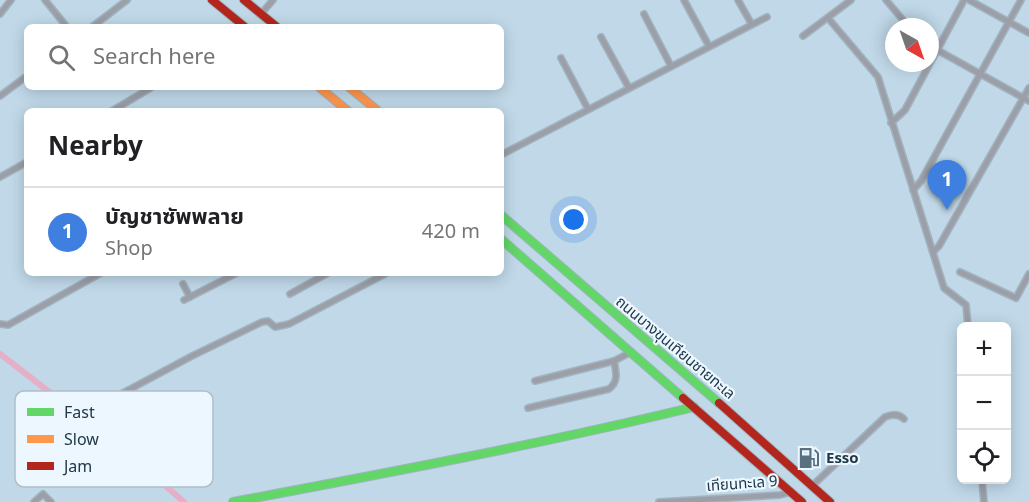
<!DOCTYPE html>
<html lang="en">
<head>
<meta charset="utf-8">
<style>
	body { margin:0; font-family:Georgia,"Noto Sans Thai",serif; background:#f6f6f6; color:#202124 }
	.controls { position:absolute; right:18px; bottom:18px; display:grid; overflow:hidden; border-radius:9px; box-shadow:0 3px 15px #0003 }
	.controls button { width:54px; height:54px; display:grid; place-items:center; padding:0; border:0; border-bottom:2px solid #e0e0e0; background:#fff; color:#202124; font:30px sans-serif }
	.compass { position:absolute; left:885px; top:18px; width:54px; height:54px; border-radius:50%; background:#fff; box-shadow:0 3px 15px #0003; rotate:140deg }
	.you { position:absolute; left:574px; top:220px; width:21px; height:21px; margin:-15px; border:4px solid #fff; border-radius:50%; background:#1a73e8; box-shadow:0 0 0 9px #1a73e833 }
	.badge { display:grid; place-items:center; width:39px; height:39px; border-radius:50%; background:#58707f; color:#fff; font-size:20px; font-weight:700 }
	.pin { position:absolute; translate:-50% -50px; filter:drop-shadow(0 2px 3px #0008) }
	.pin::after { content:''; position:absolute; top:32px; width:21px; height:18px; background:inherit; clip-path:polygon(0 0,100% 0,50% 100%) }
	.list { margin:0; padding:0; list-style:none }
	h2 { display:flex; justify-content:space-between; align-items:center; height:78px; margin:0; padding:0 24px; font-size:26px }
	h2 small { font-size:20px; font-weight:400; color:#757577 }
	.list li { display:grid; grid-template-columns:39px 1fr auto; gap:18px; align-items:center; box-sizing:border-box; height:90px; padding:0 24px; border-top:2px solid #e0e0e0 }
	.list b { display:block; font-size:22px; white-space:nowrap }
	.list p { margin:0; font-size:20px; white-space:nowrap; color:#757577 }
	.list em { font-size:20px; font-style:normal; color:#757577 }
	.icon { flex:none; width:33px; height:33px; fill:none; stroke:currentColor; stroke-width:2; stroke-linecap:round; stroke-linejoin:round }
	.map { position:relative; flex:none; width:1029px; height:502px; overflow:hidden }
	.search { position:absolute; background:#fff; box-shadow:0 3px 15px #0003; left:24px; top:24px; width:480px; height:66px; display:flex; align-items:center; gap:15px; box-sizing:border-box; padding:0 21px; border-radius:9px; color:#757577; font-size:22px }
	.panel { position:absolute; background:#fff; box-shadow:0 3px 15px #0003; left:24px; top:108px; width:480px; height:168px; border-radius:9px }
	.map>svg:first-child { display:block }
	.lines { fill:none; stroke-linecap:round; stroke-linejoin:round }
	.canal { stroke:#e6afc8; stroke-width:6 }
	.street-casing { stroke:#a0b4c1; stroke-width:8 }
	.fast-casing { stroke:#a0b4c1; stroke-width:10 }
	.slow-casing { stroke:#a0b4c1; stroke-width:10 }
	.jam-casing { stroke:#a0b4c1; stroke-width:10 }
	.street { stroke:#9d9fa8; stroke-width:5 }
	.fast { stroke:#63d668; stroke-width:8 }
	.slow { stroke:#ff974d; stroke-width:8 }
	.jam { stroke:#b3261e; stroke-width:8 }
	.labels { text-anchor:middle; dominant-baseline:central; stroke-width:4.5; stroke-linejoin:round; paint-order:stroke }
	.street-label { font-size:15px; fill:#203847; stroke:#ecf7ff }
	.poi-label { font-size:15px; font-weight:bold; fill:#203847; stroke:#ecf7ff; text-anchor:start }
	.key { fill:#ecf7ff; stroke:#afbec8; stroke-width:1.5 }
	.key-label { font-size:16px; fill:#203847 }
</style>
</head>
<body>
<div class="map">
<svg width="1029" height="502" viewBox="0 0 1029 502">
	<rect width="100%" height="100%" fill="#c0d8e8"/>
	<g class="lines">
		<polyline class="canal" points="0,354 127,452 184,502"/>
		<defs>
			<g id="street">
				<polyline points="45,0 67,27"/>
				<polyline points="684,0 709,46"/>
				<polyline points="738,0 751,23"/>
				<polyline points="886,0 909,27"/>
				<polyline points="969,0 1029,33"/>
				<polyline points="0,14 11,0"/>
				<polyline points="261,14 273,0"/>
				<polyline points="644,14 671,66"/>
				<polyline points="828,18 878,77 944,288 966,305 968,326"/>
				<polyline points="92,27 127,0"/>
				<polyline points="803,36 851,0"/>
				<polyline points="601,37 629,88"/>
				<polyline points="930,46 1029,101"/>
				<polyline points="561,58 588,109"/>
				<polyline points="0,96 27,76"/>
				<polyline points="112,111 152,87"/>
				<polyline points="891,123 905,110 964,0"/>
				<polyline points="501,155 767,17"/>
				<polyline points="0,177 27,162"/>
				<polyline points="913,190 921,181 1021,0"/>
				<polyline points="934,251 939,246 1029,88"/>
				<polyline points="960,272 1016,298 1029,274"/>
				<polyline points="183,284 190,297"/>
				<polyline points="290,294 328,273"/>
				<polyline points="184,300 237,273"/>
				<polyline points="0,324 8,325 101,273"/>
				<polyline points="535,381 614,361 631,352"/>
				<path d="M 528,408 L 609,389 C 619,381 616,372 614,361"/>
				<polyline points="91,410 192,356 262,322 268,321 275,327 289,324 387,273"/>
				<polyline points="982,480 984,502"/>
				<path d="M 812,486 L 885,417 C 892,414 899,414 904,419"/>
				<polyline points="34,502 43,494 51,502"/>
				<polyline points="659,502 780,495 791,492"/>
			</g>
			<g id="fast">
				<polyline points="501,215 719,403"/>
				<polyline points="501,239 683,398"/>
				<path d="M 233,502 C 387,473 541,444 694,407"/>
			</g>
			<g id="slow">
				<polyline points="319,87 348,111"/>
				<polyline points="349,87 378,111"/>
			</g>
			<g id="jam">
				<polyline points="212,0 245,27"/>
				<polyline points="244,0 277,27"/>
				<polyline points="683,398 802,502"/>
				<polyline points="719,403 830,502"/>
			</g>
		</defs>
		<use href="#street" class="street-casing"/>
		<use href="#fast" class="fast-casing"/>
		<use href="#slow" class="slow-casing"/>
		<use href="#jam" class="jam-casing"/>
		<use href="#street" class="street"/>
		<use href="#fast" class="fast"/>
		<use href="#slow" class="slow"/>
		<use href="#jam" class="jam"/>
	</g>
	<defs>
		<symbol id="fuel-bare" viewBox="-9 -9 18 18"><path d="M-5.5-6h7V0h2V4h1.3V-2.5L3-4.5l.8-.8L6-3V5H2.5V1h-1V6h-7ZM-4.2-4.7v3.2H.2V-4.7Z" fill="#58707f" stroke="#ecf7ff" stroke-width="2.5" paint-order="stroke"/></symbol>
	</defs>
	<g fill-rule="evenodd">
		<use href="#fuel-bare" x="794" y="443" width="30" height="30"/>
	</g>
	<g class="labels">
		<g class="street-label">
			<text transform="translate(675 348) rotate(40)">ถนนบางขุนเทียนชายทะเล</text>
			<text transform="translate(742 484) rotate(-4)">เทียนทะเล 9</text>
		</g>
		<g class="poi-label">
			<text x="826" y="458">Esso</text>
		</g>
	</g>
	<rect x="15" y="391" width="198" height="96" rx="9" class="key"/>
	<rect x="27" y="408" width="27" height="8" fill="#63d668"/>
	<rect x="27" y="435" width="27" height="8" fill="#ff974d"/>
	<rect x="27" y="462" width="27" height="8" fill="#b3261e"/>
	<g class="key-label">
		<text x="64" y="418">Fast</text>
		<text x="64" y="445">Slow</text>
		<text x="64" y="472">Jam</text>
	</g>
</svg>
<div class="controls">
<button>+</button>
<button>−</button>
<button><svg class="icon" aria-label="locate" viewBox="0 0 24 24"><circle cx="12" cy="12" r="6"/><path d="M12 2v4M12 18v4M2 12h4M18 12h4"/></svg></button>
</div>
<svg class="compass" viewBox="-18 -18 36 36"><path d="M0-13l5 13h-10z" fill="#e53935"/><path d="M0 13l5-13h-10z" fill="#757577"/></svg>
<div class="you"></div>
<div class="pin badge" style="left:947px;top:210px;background:#3f7fe0">1</div>
<div class="search"><svg class="icon" aria-label="search" viewBox="0 0 24 24"><circle cx="10" cy="10" r="6"/><path d="M15 15l6 6"/></svg>Search here</div>
<section class="panel">
<h2>Nearby<small></small></h2>
<ul class="list">
<li><span class="badge" style="background:#3f7fe0">1</span><div><b>บัญชาซัพพลาย</b><p>Shop</p></div><em>420 m</em></li>
</ul>
</section>
</div>
</body>
</html>
